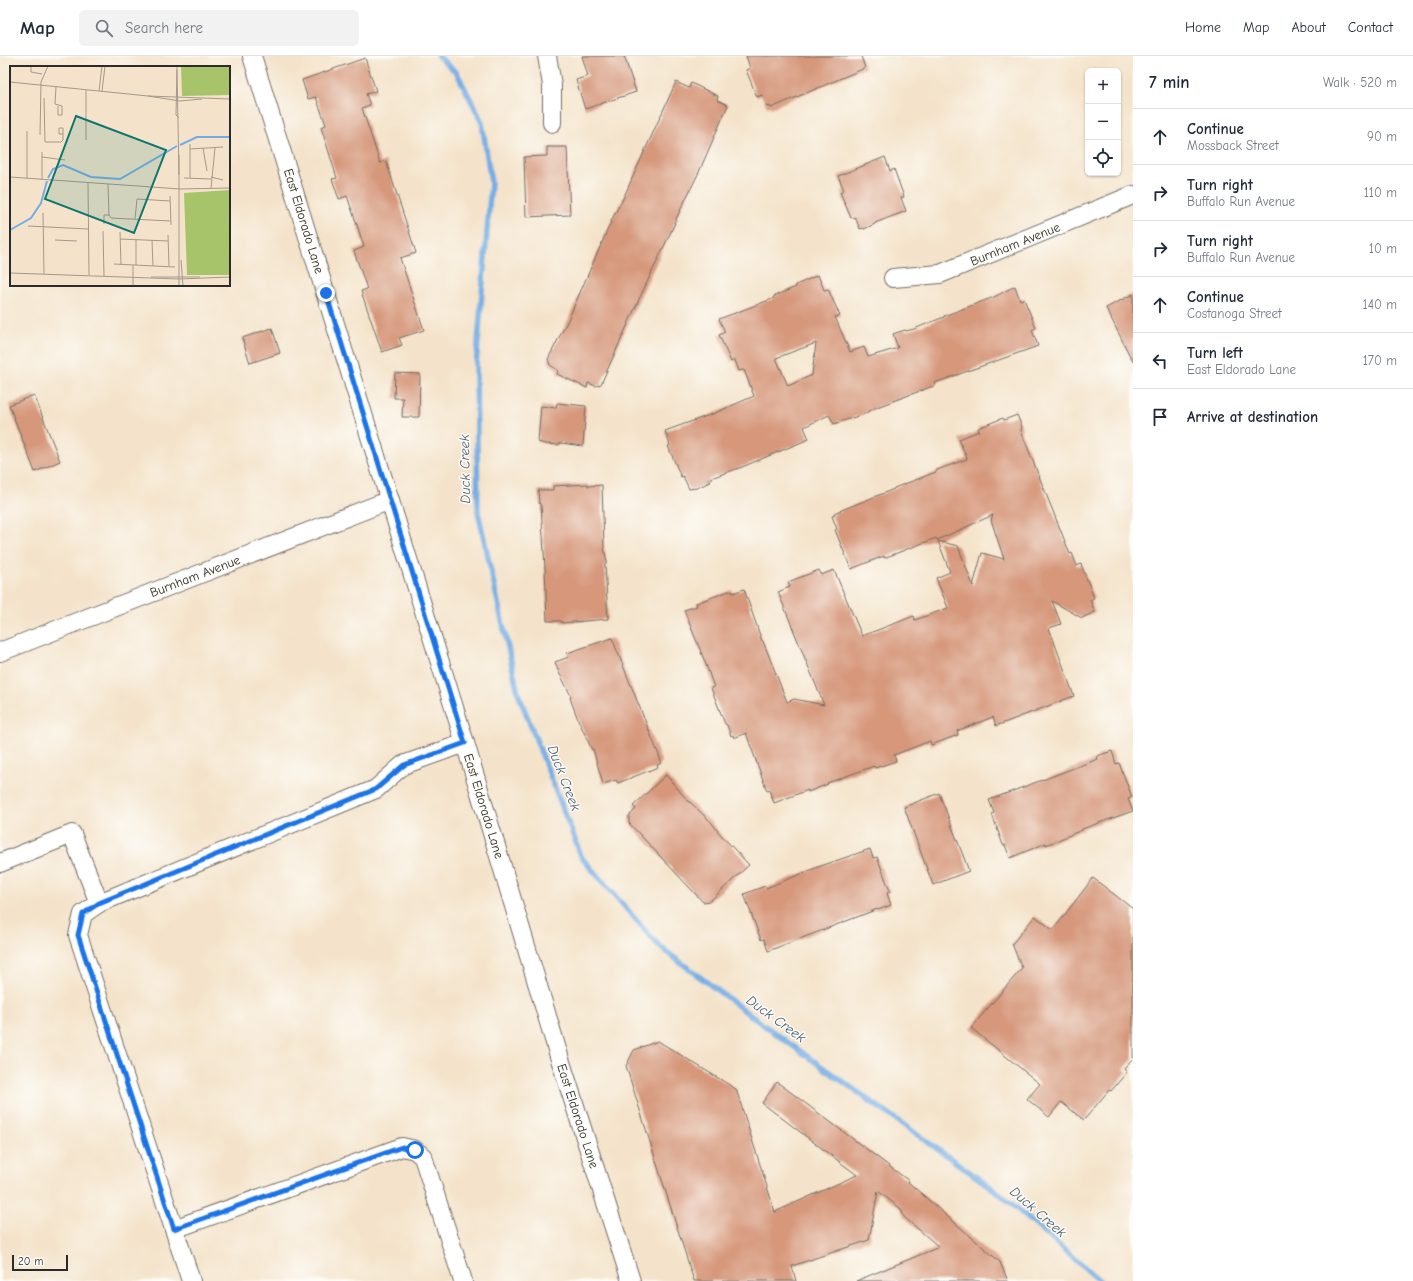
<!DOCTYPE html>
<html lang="en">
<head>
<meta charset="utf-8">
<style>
	body { margin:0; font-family:"Comic Neue",sans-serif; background:#f2f2f3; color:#1f2937 }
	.controls { position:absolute; right:12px; top:12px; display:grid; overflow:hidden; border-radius:6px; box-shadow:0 1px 3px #0004 }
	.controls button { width:36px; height:36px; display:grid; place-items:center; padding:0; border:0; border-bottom:1px solid #e0e1e3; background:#fff; color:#1f2937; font:20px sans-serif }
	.scale { position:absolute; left:12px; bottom:10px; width:56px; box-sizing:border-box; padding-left:4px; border:2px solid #2b2b2b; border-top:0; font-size:11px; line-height:14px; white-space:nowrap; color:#2b2b2b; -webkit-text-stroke:3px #fdfcf7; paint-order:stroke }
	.stop { position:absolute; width:12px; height:12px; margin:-9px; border:3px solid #1a73e8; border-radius:50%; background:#fff }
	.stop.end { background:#1a73e8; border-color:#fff; box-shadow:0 1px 4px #0008 }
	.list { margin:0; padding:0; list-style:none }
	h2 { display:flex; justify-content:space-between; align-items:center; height:52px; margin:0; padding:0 16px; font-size:17px }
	h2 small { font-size:13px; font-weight:400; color:#747a83 }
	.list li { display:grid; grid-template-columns:26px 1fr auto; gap:12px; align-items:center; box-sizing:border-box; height:56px; padding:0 16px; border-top:1px solid #e0e1e3 }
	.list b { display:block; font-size:15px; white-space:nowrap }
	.list p { margin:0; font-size:13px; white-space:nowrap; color:#747a83 }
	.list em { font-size:13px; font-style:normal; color:#747a83 }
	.icon { flex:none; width:22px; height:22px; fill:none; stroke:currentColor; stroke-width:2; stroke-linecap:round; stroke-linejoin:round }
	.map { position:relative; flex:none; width:1133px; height:1225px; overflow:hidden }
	header { display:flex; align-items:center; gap:24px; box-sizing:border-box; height:56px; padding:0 20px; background:#fff; border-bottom:1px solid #e0e1e3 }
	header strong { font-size:19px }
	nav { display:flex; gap:22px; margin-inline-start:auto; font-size:14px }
	.search { width:280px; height:36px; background:#f2f2f3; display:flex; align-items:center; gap:10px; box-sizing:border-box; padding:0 14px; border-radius:6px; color:#747a83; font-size:15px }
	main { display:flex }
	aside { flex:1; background:#fff }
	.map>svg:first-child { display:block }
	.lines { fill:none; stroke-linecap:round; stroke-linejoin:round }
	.stream { stroke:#74ade4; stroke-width:5.5 }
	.building { fill:#d6977a; fill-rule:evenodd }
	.minor-casing { stroke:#716b63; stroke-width:20 }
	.minor { stroke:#fff; stroke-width:18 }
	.route { stroke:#1a73e8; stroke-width:5 }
	.labels { text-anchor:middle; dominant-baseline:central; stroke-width:3; stroke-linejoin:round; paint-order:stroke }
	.street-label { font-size:13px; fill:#2b2b2b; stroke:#fdfcf7 }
	.water-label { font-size:14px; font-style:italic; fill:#45586c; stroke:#fdfcf7 }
	.inset-river { fill:none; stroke:#74ade4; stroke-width:2 }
	.inset-road { fill:none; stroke:#a4998a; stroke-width:1 }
	.view { fill:#0f766e; fill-opacity:0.15; stroke:#0f766e; stroke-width:2 }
	.inset-edge { fill:none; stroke:#2b2b2b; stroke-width:2 }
</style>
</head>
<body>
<header>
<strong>Map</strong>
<div class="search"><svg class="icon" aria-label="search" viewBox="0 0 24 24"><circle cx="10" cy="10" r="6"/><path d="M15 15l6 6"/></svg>Search here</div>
<nav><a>Home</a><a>Map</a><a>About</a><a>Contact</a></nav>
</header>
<main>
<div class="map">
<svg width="1133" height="1225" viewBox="0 0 1133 1225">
	<rect width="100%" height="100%" fill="#fdfcf7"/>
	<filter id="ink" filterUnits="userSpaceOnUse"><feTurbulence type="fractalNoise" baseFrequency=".025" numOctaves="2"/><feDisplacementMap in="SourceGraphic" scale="8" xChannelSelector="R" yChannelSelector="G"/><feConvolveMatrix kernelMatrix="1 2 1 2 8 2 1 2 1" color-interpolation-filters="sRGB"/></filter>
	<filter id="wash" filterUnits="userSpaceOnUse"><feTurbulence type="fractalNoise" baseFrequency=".012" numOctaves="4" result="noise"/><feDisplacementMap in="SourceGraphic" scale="16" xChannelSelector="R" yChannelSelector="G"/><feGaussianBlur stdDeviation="0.9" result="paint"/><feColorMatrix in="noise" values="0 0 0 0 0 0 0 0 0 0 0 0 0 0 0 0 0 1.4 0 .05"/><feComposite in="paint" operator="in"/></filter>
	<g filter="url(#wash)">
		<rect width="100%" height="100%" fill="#f4e3ca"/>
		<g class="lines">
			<polyline class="stream" points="438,0 457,17 482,66 491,127 476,311 478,456 518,637 582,802 659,890 758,965 999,1137 1100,1225"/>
		</g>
		<g id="blocks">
			<g class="building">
				<polygon points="582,0 624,0 636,36 585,53 576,24 588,20"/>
				<polygon points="746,0 861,0 865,12 771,52 770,50 767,51 762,39 757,41 746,14 750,12"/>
				<polygon points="365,2 376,35 366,38 370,49 362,52 380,107 386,105 416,197 400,202 424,274 399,282 402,289 382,296 361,235 367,233 354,195 364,191 357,169 347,140 339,143 332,123 337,122 321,71 326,69 316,41 308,43 302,24"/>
				<polygon points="676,26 689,32 691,27 718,40 717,44 728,49 699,116 674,167 675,167 669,180 641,239 601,328 596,330 588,327 587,332 557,318 558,314 550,309 548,303 568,264 614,159 620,148 621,147"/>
				<polygon points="547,91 567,91 570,159 526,161 524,101 547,100"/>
				<polygon points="885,101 890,115 894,113 904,141 901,142 906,155 875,167 875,168 864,173 863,172 860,173 855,161 851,162 840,136 844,134 838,120"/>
				<path d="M 818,219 L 824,234 L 828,233 L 840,260 L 835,261 L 850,296 L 864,291 L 868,301 L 898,292 L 893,278 L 905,274 L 906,275 L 914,273 L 944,261 L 944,260 L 994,241 L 1015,230 L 1020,244 L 1024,243 L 1036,272 L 1032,274 L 1038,290 L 965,316 L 935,327 L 936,329 L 877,351 L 864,358 L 834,368 L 829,359 L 804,371 L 809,383 L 742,411 L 708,423 L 710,426 L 697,432 L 689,433 L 683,420 L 681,421 L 668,390 L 670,389 L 665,375 L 715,357 L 754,340 L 744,314 L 739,315 L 735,304 L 731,306 L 719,279 L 725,276 L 719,263 L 772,243 L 774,241 L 774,240 L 796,231 L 796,229 ZM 816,287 L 812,319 L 788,330 L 776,302 Z"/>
				<polygon points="1133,238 1133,306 1106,252"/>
				<polygon points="272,272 280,297 250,307 242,282"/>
				<polygon points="395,317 420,318 419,361 402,361 403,342 394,342"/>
				<polygon points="34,339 60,405 35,416 9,349"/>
				<polygon points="557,347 586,350 583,390 560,387 559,389 545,388 538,386 541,350 556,352"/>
				<polygon points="1017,359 1022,371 1021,375 1070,498 1072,497 1077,510 1081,508 1094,542 1090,544 1095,556 1082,562 1052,545 1061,568 1049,572 1074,640 996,670 993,661 957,675 958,679 931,689 930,685 894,699 896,705 875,712 874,710 827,727 828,728 808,736 808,734 774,747 769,734 767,735 746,677 734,682 733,679 731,680 727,669 725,668 711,632 714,631 705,606 684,554 697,550 696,547 732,534 733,537 744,533 762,585 763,585 787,646 794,643 824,649 778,536 790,531 788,526 819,514 821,519 834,514 862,580 914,560 915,564 948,552 936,522 950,516 938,485 958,490 973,530 982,497 1004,503 991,464 993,459 937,484 936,482 884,502 884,500 851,513 835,474 837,473 832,460 835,459 834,457 894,433 894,432 936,416 937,414 967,403 959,383 979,375 978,372 1003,362 1004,364"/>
				<polygon points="588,428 588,430 602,429 604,491 607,507 605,508 608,563 562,567 561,565 547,565 545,512 541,449 539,447 538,434 553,434 553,430"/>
				<polygon points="612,582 662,707 657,709 658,711 618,727 616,724 603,728 593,693 592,694 577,661 570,642 571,640 561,620 560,619 555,606 569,601 567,597"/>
				<polygon points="1112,695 1116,708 1119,707 1132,741 1128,743 1133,755 1082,773 1082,774 1046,789 1046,787 1010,802 1005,789 1003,789 992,758 994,757 989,744 1098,703 1097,700"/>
				<polygon points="666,719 688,745 689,745 711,766 721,779 749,809 710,845 703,846 629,767 629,760 636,753 633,750"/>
				<polygon points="939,737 969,815 933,829 904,751"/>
				<polygon points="870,793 873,802 877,801 890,835 887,837 891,849 878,854 877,853 870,856 768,895 764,883 761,884 744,838 765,830 766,832 818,811"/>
				<polygon points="1093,822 1133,853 1133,1003 1124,1013 1127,1016 1111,1035 1109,1034 1084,1064 1061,1046 1049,1061 1027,1043 1040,1028 971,972 1022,912 1012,888 1035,860 1053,874"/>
				<polygon points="658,985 736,1033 775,1156 857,1119 762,1047 777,1026 909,1125 908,1126 1000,1206 1008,1225 856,1225 939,1191 904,1161 901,1153 878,1135 869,1184 792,1210 796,1225 694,1225 626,1010 634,994"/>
			</g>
		</g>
	</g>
	<g filter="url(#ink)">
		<use href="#blocks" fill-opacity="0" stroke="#716b63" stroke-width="1"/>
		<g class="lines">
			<defs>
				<g id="minor">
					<polyline points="252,0 465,687 559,1000 631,1225"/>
					<polyline points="547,0 552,29 552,67"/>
					<polyline points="893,222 940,218 1133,139"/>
					<polyline points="0,596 390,444"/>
					<polyline points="0,807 72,778 99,847"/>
					<polyline points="174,1173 402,1091 415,1094 423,1101 463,1225"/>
					<polyline points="191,1225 78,879 83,858 99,847 376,733 403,709 465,687"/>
				</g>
			</defs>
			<use href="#minor" class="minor-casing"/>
			<use href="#minor" class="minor"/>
		</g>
	</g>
	<g class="lines" filter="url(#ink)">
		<polyline class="route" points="326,237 465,687 404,709 376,733 99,847 83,858 78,879 174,1173 402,1091 415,1094"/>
	</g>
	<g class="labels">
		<g class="street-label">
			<text transform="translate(304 165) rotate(73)">East Eldorado Lane</text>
			<text transform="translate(1015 188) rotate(-22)">Burnham Avenue</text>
			<text transform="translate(195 520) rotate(-21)">Burnham Avenue</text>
			<text transform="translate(484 750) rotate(73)">East Eldorado Lane</text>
			<text transform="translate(578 1060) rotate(72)">East Eldorado Lane</text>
		</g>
		<g class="water-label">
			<text transform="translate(465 413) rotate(-91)">Duck Creek</text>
			<text transform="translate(564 722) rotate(69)">Duck Creek</text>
			<text transform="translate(776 963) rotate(36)">Duck Creek</text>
			<text transform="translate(1038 1156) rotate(41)">Duck Creek</text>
		</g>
	</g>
	<g transform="translate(10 10)">
		<rect width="220" height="220" fill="#f4e3ca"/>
		<path d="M 171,0 L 220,0 L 220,29 L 172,30 ZM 220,124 L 220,209 L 177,209 L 174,127 Z" fill="#a8c46a"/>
		<path class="inset-river" d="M 170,79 L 187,71 L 220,71M 38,112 L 43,103 L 53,99 L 81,111 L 110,113 L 167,80M 0,164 L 21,152 L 31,137 L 37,115"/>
		<path class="inset-road" d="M 21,0 L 21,6 L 32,8M 167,0 L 166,49 L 169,52M 167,4 L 169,109M 0,16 L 138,30 L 220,33M 46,21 L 45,38 L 52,40 L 52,49 L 48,49 L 48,40M 89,25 L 92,0M 92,25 L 95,0M 138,30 L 170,35 L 192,33M 34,32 L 35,76 L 51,76 L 53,74 L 53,62 L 49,62 L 49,68 L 53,68M 17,65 L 17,113M 30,69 L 31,16 L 38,0M 76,74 L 76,24M 180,78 L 180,112M 193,82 L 197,105M 180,83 L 213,81M 169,89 L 169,220M 32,91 L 55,94M 0,111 L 170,123 L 220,122M 201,111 L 213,114M 174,112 L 201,113M 32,114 L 32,86M 78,117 L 79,209M 98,118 L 99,149M 201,122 L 205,82M 160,130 L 161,159M 33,147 L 34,208M 99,149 L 101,152 L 160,155M 125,153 L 127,133 L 160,135M 94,158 L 94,149 L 99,149M 18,160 L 78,163M 93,165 L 94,210M 110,166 L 111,199M 158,169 L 159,200M 110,173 L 158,175M 126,173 L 126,199M 45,174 L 67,175M 142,174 L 143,200M 171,194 L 173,220M 104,198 L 165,201M 0,207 L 169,213 L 220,211M 141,211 L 190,211M 123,220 L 123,199"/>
		<path class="view" d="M 66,50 L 156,84 L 124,167 L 35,133 Z"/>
		<rect width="220" height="220" class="inset-edge"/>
	</g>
</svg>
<div class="controls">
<button>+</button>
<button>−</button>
<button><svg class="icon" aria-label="locate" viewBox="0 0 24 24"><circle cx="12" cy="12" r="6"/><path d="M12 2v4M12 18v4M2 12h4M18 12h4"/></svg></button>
</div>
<div class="scale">20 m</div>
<div class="stop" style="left:415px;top:1094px"></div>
<div class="stop end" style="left:326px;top:237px"></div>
</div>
<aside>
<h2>7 min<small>Walk · 520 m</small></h2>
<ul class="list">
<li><svg class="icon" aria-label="ahead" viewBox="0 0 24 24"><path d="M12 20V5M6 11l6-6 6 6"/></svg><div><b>Continue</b><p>Mossback Street</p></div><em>90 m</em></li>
<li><svg class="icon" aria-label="right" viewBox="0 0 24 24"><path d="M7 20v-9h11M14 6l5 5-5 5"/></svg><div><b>Turn right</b><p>Buffalo Run Avenue</p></div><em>110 m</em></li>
<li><svg class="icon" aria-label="right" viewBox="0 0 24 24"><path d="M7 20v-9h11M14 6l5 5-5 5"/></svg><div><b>Turn right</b><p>Buffalo Run Avenue</p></div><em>10 m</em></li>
<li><svg class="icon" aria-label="ahead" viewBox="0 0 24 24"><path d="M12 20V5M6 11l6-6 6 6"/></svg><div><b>Continue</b><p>Costanoga Street</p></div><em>140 m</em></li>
<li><svg class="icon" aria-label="left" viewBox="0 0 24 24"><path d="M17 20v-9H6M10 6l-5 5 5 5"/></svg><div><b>Turn left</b><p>East Eldorado Lane</p></div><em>170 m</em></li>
<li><svg class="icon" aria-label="arrive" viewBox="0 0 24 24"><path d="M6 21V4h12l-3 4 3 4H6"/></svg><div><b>Arrive at destination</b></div></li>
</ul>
</aside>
</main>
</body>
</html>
